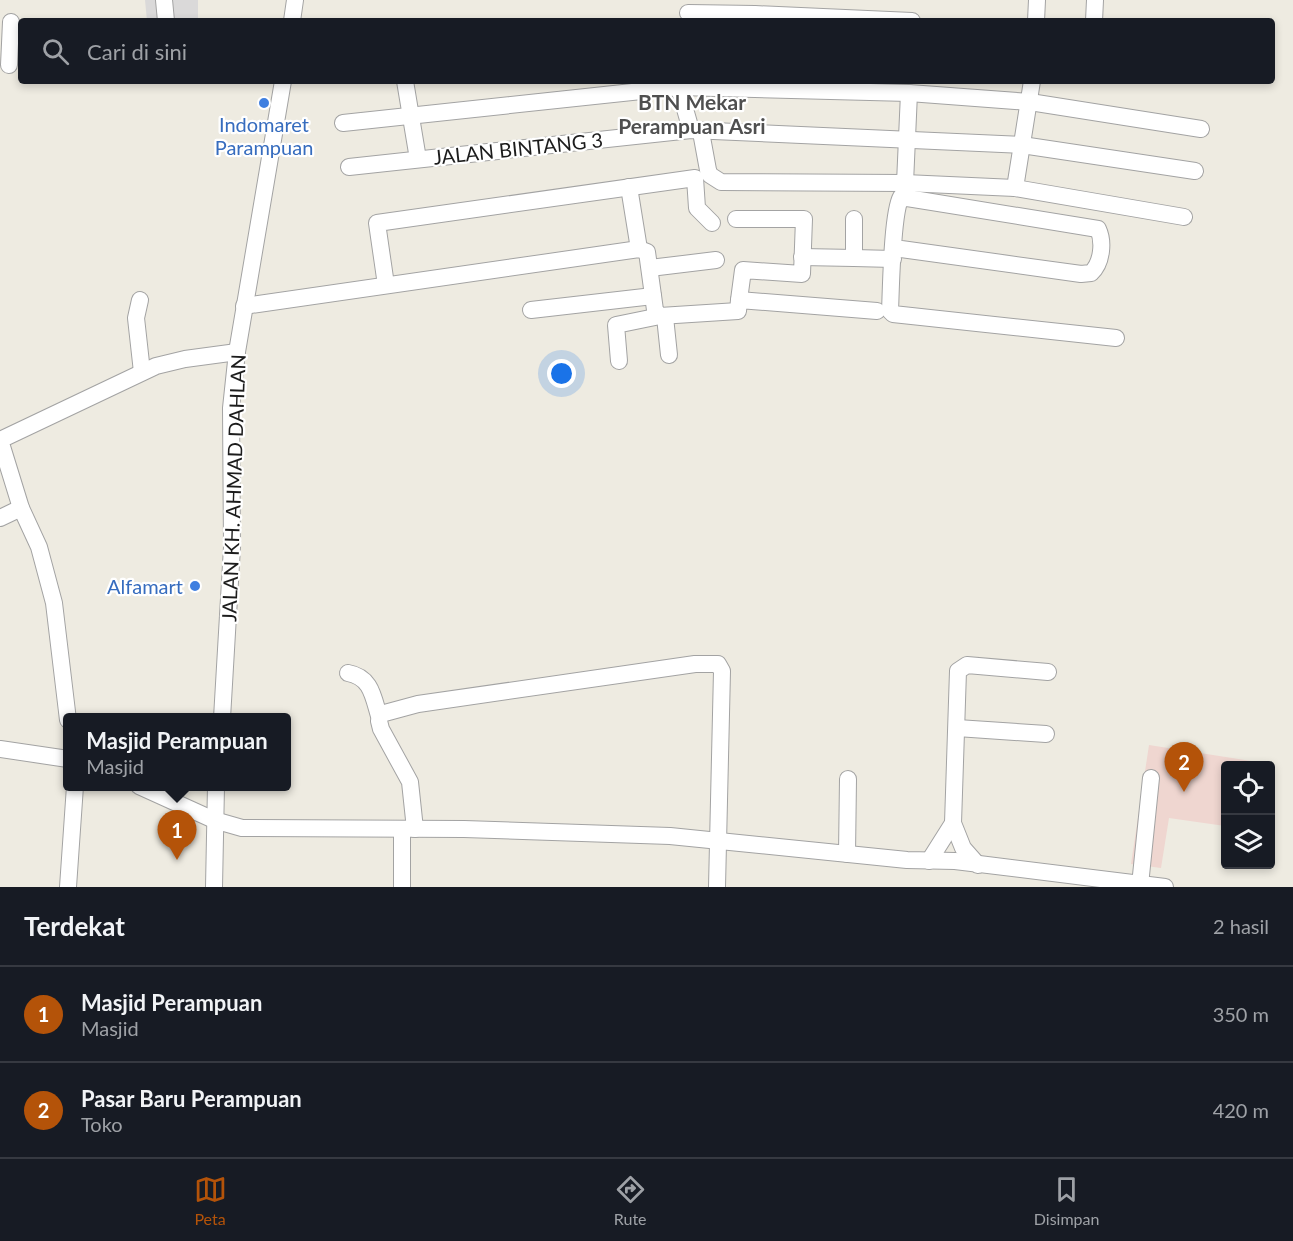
<!DOCTYPE html>
<html lang="id">
<head>
<meta charset="utf-8">
<style>
	body { margin:0; font-family:Lato,sans-serif; background:#242831; color:#f1f3f6 }
	.controls { position:absolute; right:18px; bottom:18px; display:grid; overflow:hidden; border-radius:6px; box-shadow:0 3px 9px #0003 }
	.controls button { width:54px; height:54px; display:grid; place-items:center; padding:0; border:0; border-bottom:2px solid #363941; background:#171b24; color:#f1f3f6; font:30px sans-serif }
	.you { position:absolute; left:562px; top:374px; width:21px; height:21px; margin:-15px; border:4px solid #fff; border-radius:50%; background:#1a73e8; box-shadow:0 0 0 9px #1a73e833 }
	.badge { display:grid; place-items:center; width:39px; height:39px; border-radius:50%; background:#b45309; color:#fff; font-size:20px; font-weight:700 }
	.pin { position:absolute; translate:-50% -50px; filter:drop-shadow(0 2px 3px #0008) }
	.pin::after { content:''; position:absolute; top:32px; width:21px; height:18px; background:inherit; clip-path:polygon(0 0,100% 0,50% 100%) }
	.popup { position:absolute; left:63px; top:713px; width:228px; height:78px; box-sizing:border-box; display:grid; place-content:center; border-radius:6px; background:#171b24; filter:drop-shadow(0 2px 4px #0005); font-size:20px; white-space:nowrap; color:#9ea1a6 }
	.popup b { font-size:22px; color:#f1f3f6 }
	.popup::after { content:''; position:absolute; left:50%; top:100%; margin-left:-12px; border:12px solid transparent; border-top-color:#171b24 }
	.list { margin:0; padding:0; list-style:none }
	h2 { display:flex; justify-content:space-between; align-items:center; height:78px; margin:0; padding:0 24px; font-size:26px }
	h2 small { font-size:20px; font-weight:400; color:#9ea1a6 }
	.list li { display:grid; grid-template-columns:39px 1fr auto; gap:18px; align-items:center; box-sizing:border-box; height:96px; padding:0 24px; border-top:2px solid #363941 }
	.list b { display:block; font-size:22px; white-space:nowrap }
	.list p { margin:0; font-size:20px; white-space:nowrap; color:#9ea1a6 }
	.list em { font-size:20px; font-style:normal; color:#9ea1a6 }
	.icon { flex:none; width:33px; height:33px; fill:none; stroke:currentColor; stroke-width:2; stroke-linecap:round; stroke-linejoin:round }
	.map { position:relative; flex:none; width:1293px; height:887px; overflow:hidden }
	.search { position:absolute; background:#171b24; box-shadow:0 3px 9px #0003; left:18px; right:18px; top:18px; height:66px; display:flex; align-items:center; gap:15px; box-sizing:border-box; padding:0 21px; border-radius:6px; color:#9ea1a6; font-size:22px }
	.sheet { height:270px; background:#171b24 }
	nav { display:flex; justify-content:space-around; align-items:center; box-sizing:border-box; height:84px; border-top:2px solid #363941; background:#171b24; font-size:16px; color:#9ea1a6 }
	nav a { display:grid; justify-items:center; gap:3px }
	nav .on { color:#b45309 }
	.map>svg:first-child { display:block }
	.residential { fill:#dad9d9 }
	.commercial { fill:#efd6d0 }
	.lines { fill:none; stroke-linecap:round; stroke-linejoin:round }
	.minor-casing { stroke:#a3a3a3; stroke-width:18 }
	.minor { stroke:#fff; stroke-width:16 }
	.shop-dot { fill:#3f7fe0; stroke:#fff; stroke-width:2 }
	.labels { text-anchor:middle; dominant-baseline:central; stroke-width:4.5; stroke-linejoin:round; paint-order:stroke }
	.shop-label { font-size:20px; fill:#366cbe; stroke:#fff }
	.street-label { font-size:20px; fill:#1c1c1c; stroke:#fff }
	.neighbourhood-label { font-size:21px; font-weight:bold; fill:#4f4f4f; stroke:#fff }
</style>
</head>
<body>
<div class="map">
<svg width="1293" height="887" viewBox="0 0 1293 887">
	<rect width="100%" height="100%" fill="#eeebe1"/>
	<polygon class="residential" points="145,0 198,0 198,21 147,21"/>
	<polygon class="commercial" points="1149,745 1264,763 1264,765 1226,766 1225,826 1169,818 1161,868 1131,864"/>
	<g class="lines">
		<defs>
			<g id="minor">
				<polyline points="164,0 166,21"/>
				<polyline points="688,13 755,14 912,21"/>
				<polyline points="292,21 295,0"/>
				<polyline points="1036,21 1037,0"/>
				<polyline points="1094,21 1095,0"/>
				<polyline points="9,65 11,22"/>
				<polyline points="405,81 418,159"/>
				<polyline points="677,81 691,130"/>
				<polyline points="343,123 679,87 909,93 1030,102 1201,129"/>
				<polyline points="701,132 708,170 710,175 721,182 905,183 909,93"/>
				<polyline points="349,167 691,130 1022,145 1195,171"/>
				<polyline points="905,183 1015,188 1184,217"/>
				<polyline points="629,187 639,249"/>
				<polyline points="1015,188 1032,81"/>
				<polyline points="736,219 804,219 802,274 743,270 739,300"/>
				<path d="M 894,248 L 1081,274 L 1091,273 C 1102,263 1104,242 1098,229 L 901,197 C 892,213 891,289 890,311 L 893,314 L 1116,338"/>
				<polyline points="802,257 854,258 854,219"/>
				<polyline points="854,258 893,259"/>
				<polyline points="650,268 716,260"/>
				<polyline points="386,285 377,223 695,178 697,208 712,223"/>
				<polyline points="140,300 136,318 142,372"/>
				<polyline points="244,306 639,249 647,252 655,310 660,316 738,311 739,300 877,311"/>
				<polyline points="531,310 653,296"/>
				<polyline points="665,317 669,355"/>
				<polyline points="619,361 616,325 660,316"/>
				<polyline points="0,518 21,508"/>
				<path d="M 348,673 C 371,677 373,696 379,716"/>
				<polyline points="222,718 232,547 231,408 237,352 283,81"/>
				<polyline points="68,720 54,603 39,547 21,508 0,440 156,366 185,359 237,352"/>
				<polyline points="957,728 1046,734"/>
				<polyline points="0,749 68,759"/>
				<polyline points="139,786 214,820 242,828 464,829 670,836 907,860 955,861 1165,887"/>
				<polyline points="402,829 402,887"/>
				<polyline points="415,829 410,782 381,729 379,721 381,714 418,704 695,664 718,664 722,671 717,887"/>
				<polyline points="847,854 848,779"/>
				<polyline points="929,861 953,823"/>
				<polyline points="978,865 963,848 953,823 958,671 967,665 1048,672"/>
				<polyline points="1140,885 1151,778"/>
				<polyline points="68,887 75,786"/>
				<polyline points="214,887 216,786"/>
			</g>
		</defs>
		<use href="#minor" class="minor-casing"/>
		<use href="#minor" class="minor"/>
	</g>
	<g class="shop-dot">
		<circle cx="264" cy="103" r="6"/>
		<circle cx="195" cy="586" r="6"/>
	</g>
	<g class="labels">
		<g class="shop-label">
			<text x="264" y="124">Indomaret<tspan x="264" dy="23">Parampuan</tspan></text>
			<text x="183" y="586" text-anchor="end">Alfamart</text>
		</g>
		<g class="street-label">
			<text transform="translate(518 148) rotate(-6)">JALAN BINTANG 3</text>
			<text transform="translate(233 488) rotate(-88)">JALAN KH. AHMAD DAHLAN</text>
		</g>
		<g class="neighbourhood-label">
			<text x="692" y="101">BTN Mekar<tspan x="692" dy="24">Perampuan Asri</tspan></text>
		</g>
	</g>
</svg>
<div class="controls">
<button><svg class="icon" aria-label="locate" viewBox="0 0 24 24"><circle cx="12" cy="12" r="6"/><path d="M12 2v4M12 18v4M2 12h4M18 12h4"/></svg></button>
<button><svg class="icon" aria-label="layers" viewBox="0 0 24 24"><path d="M12 4l9 5-9 5-9-5zM3 14l9 5 9-5"/></svg></button>
</div>
<div class="you"></div>
<div class="pin badge" style="left:177px;top:860px">1</div>
<div class="popup"><b>Masjid Perampuan</b>Masjid</div>
<div class="pin badge" style="left:1184px;top:792px">2</div>
<div class="search"><svg class="icon" aria-label="search" viewBox="0 0 24 24"><circle cx="10" cy="10" r="6"/><path d="M15 15l6 6"/></svg>Cari di sini</div>
</div>
<section class="sheet">
<h2>Terdekat<small>2 hasil</small></h2>
<ul class="list">
<li><span class="badge">1</span><div><b>Masjid Perampuan</b><p>Masjid</p></div><em>350 m</em></li>
<li><span class="badge">2</span><div><b>Pasar Baru Perampuan</b><p>Toko</p></div><em>420 m</em></li>
</ul>
</section>
<nav>
<a class="on"><svg class="icon" aria-label="map" viewBox="0 0 24 24"><path d="M3 6l6-2 6 2 6-2v14l-6 2-6-2-6 2zM9 4v14M15 6v14"/></svg>Peta</a>
<a><svg class="icon" aria-label="directions" viewBox="0 0 24 24"><path d="M12 3l9 9-9 9-9-9zM9 14v-3h6M13 9l2 2-2 2"/></svg>Rute</a>
<a><svg class="icon" aria-label="saved" viewBox="0 0 24 24"><path d="M7 4h10v16l-5-4-5 4z"/></svg>Disimpan</a>
</nav>
</body>
</html>
